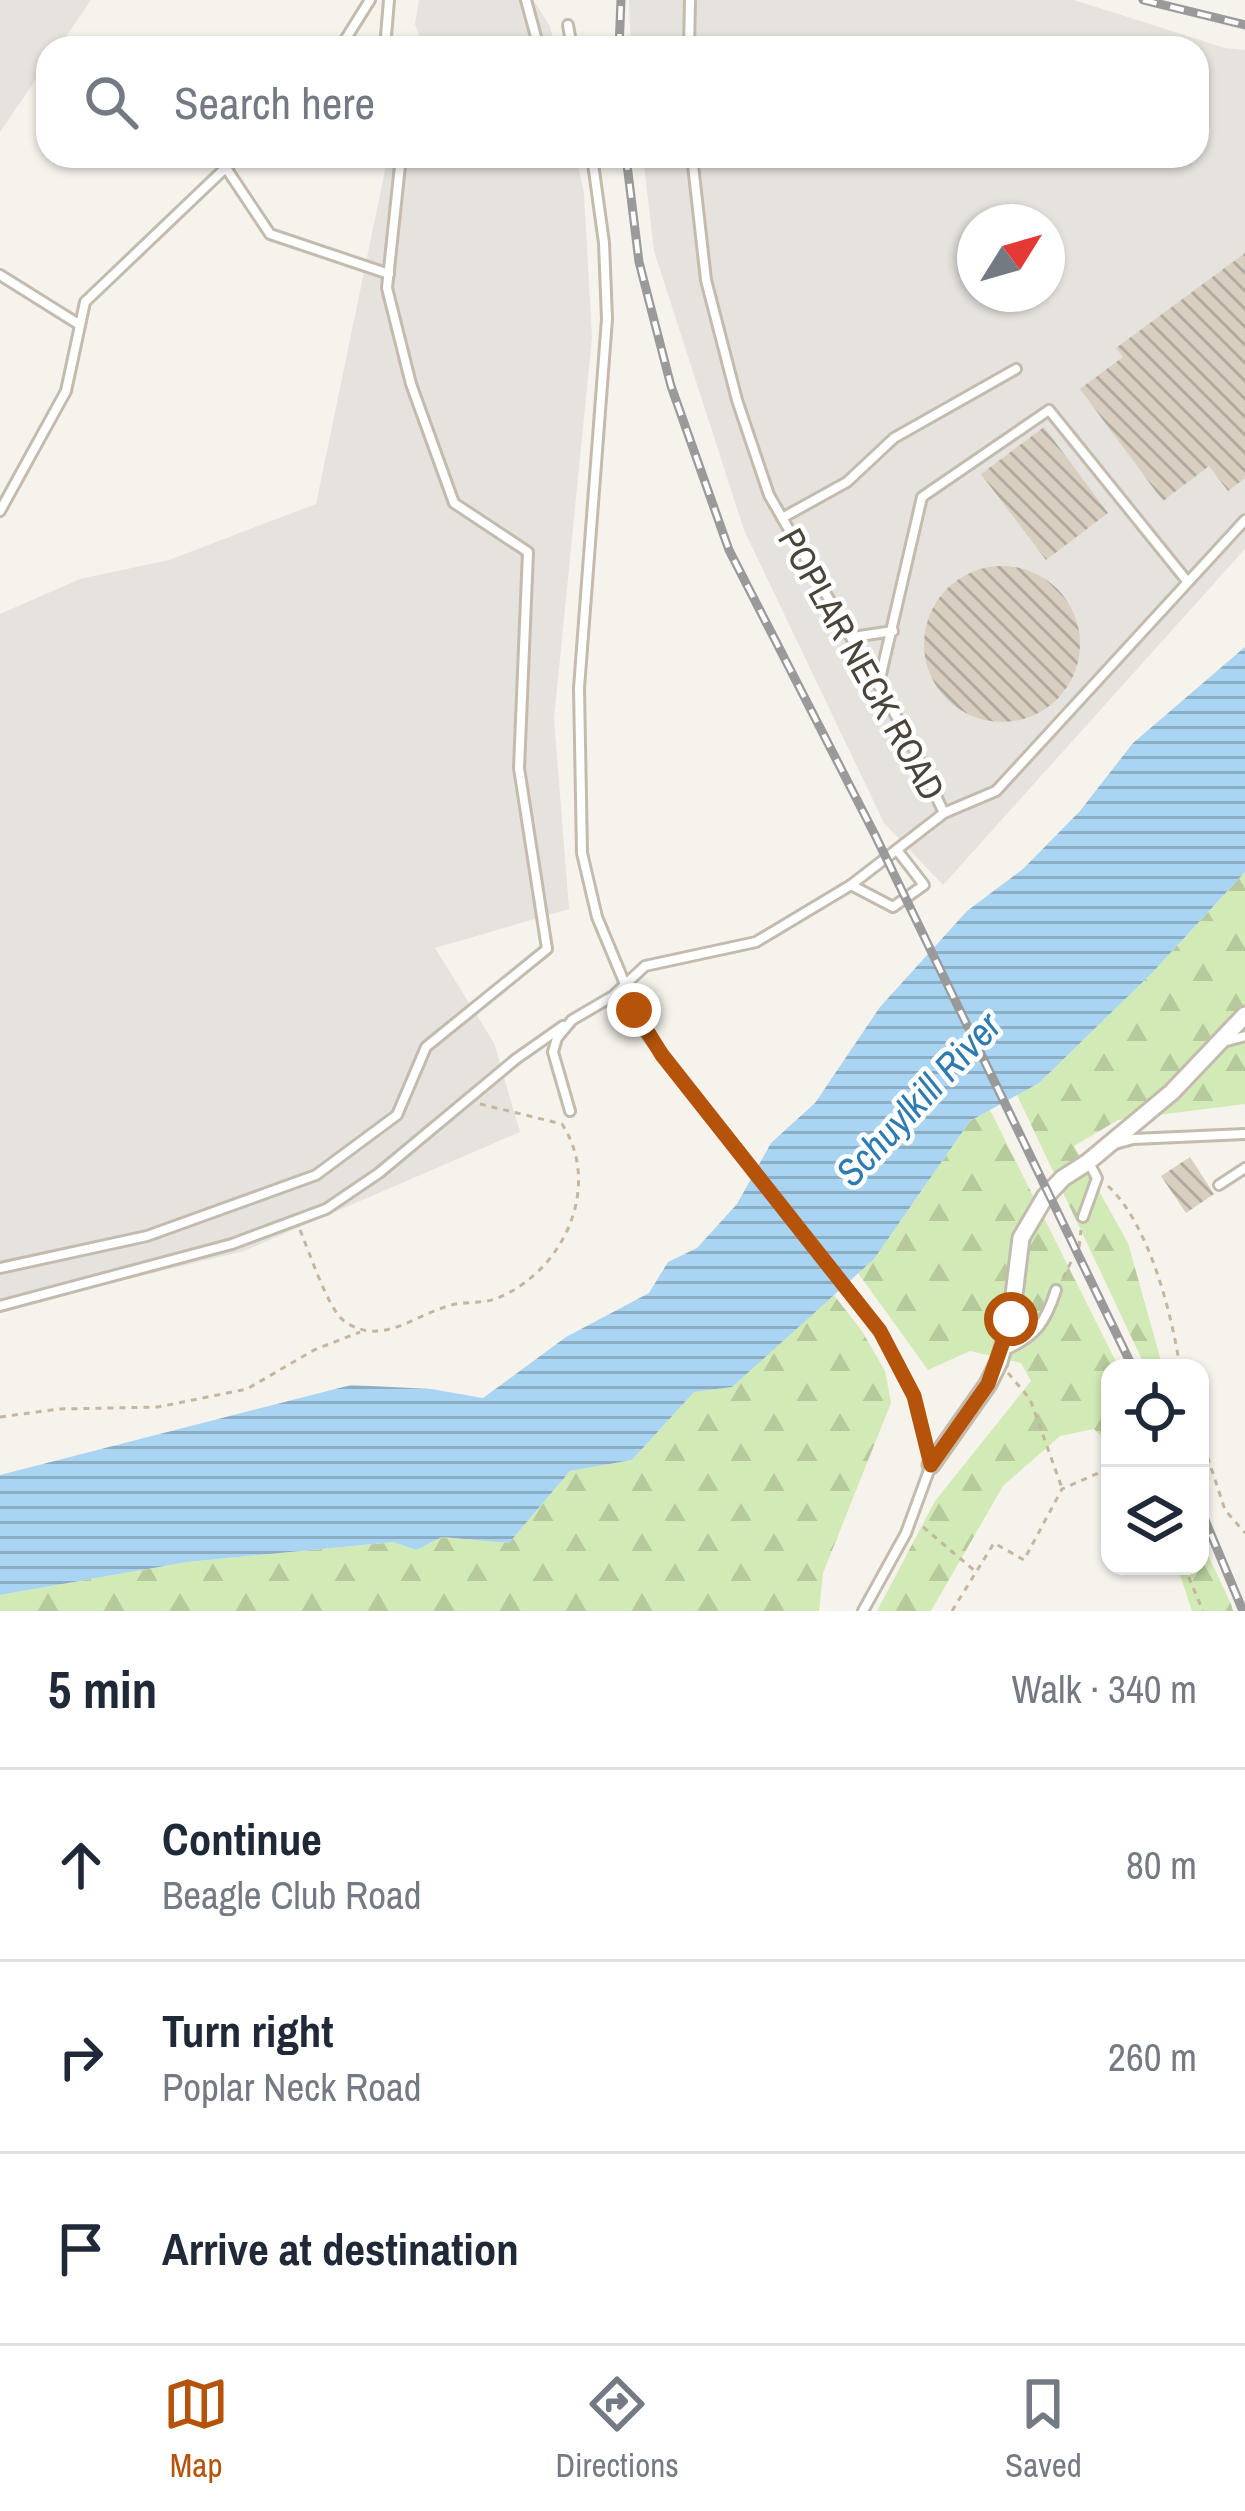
<!DOCTYPE html>
<html lang="en">
<head>
<meta charset="utf-8">
<style>
	body { margin:0; font-family:"Archivo Narrow",sans-serif; background:#f2f2f3; color:#1f2937 }
	.controls { position:absolute; right:36px; bottom:36px; display:grid; overflow:hidden; border-radius:24px; box-shadow:0 3px 9px #0004 }
	.controls button { width:108px; height:108px; display:grid; place-items:center; padding:0; border:0; border-bottom:3px solid #e0e1e3; background:#fff; color:#1f2937; font:60px sans-serif }
	.compass { position:absolute; left:957px; top:204px; width:108px; height:108px; border-radius:50%; background:#fff; box-shadow:0 3px 9px #0004; rotate:53deg }
	.stop { position:absolute; width:36px; height:36px; margin:-27px; border:9px solid #b45309; border-radius:50%; background:#fff }
	.stop.end { background:#b45309; border-color:#fff; box-shadow:0 3px 12px #0008 }
	.list { margin:0; padding:0; list-style:none }
	h2 { display:flex; justify-content:space-between; align-items:center; height:156px; margin:0; padding:0 48px; font-size:51px }
	h2 small { font-size:39px; font-weight:400; color:#747a83 }
	.list li { display:grid; grid-template-columns:78px 1fr auto; gap:36px; align-items:center; box-sizing:border-box; height:192px; padding:0 48px; border-top:3px solid #e0e1e3 }
	.list b { display:block; font-size:45px; white-space:nowrap }
	.list p { margin:0; font-size:39px; white-space:nowrap; color:#747a83 }
	.list em { font-size:39px; font-style:normal; color:#747a83 }
	.icon { flex:none; width:66px; height:66px; fill:none; stroke:currentColor; stroke-width:2; stroke-linecap:round; stroke-linejoin:round }
	.map { position:relative; flex:none; width:1245px; height:1611px; overflow:hidden }
	.search { position:absolute; background:#fff; box-shadow:0 3px 9px #0004; left:36px; right:36px; top:36px; height:132px; display:flex; align-items:center; gap:30px; box-sizing:border-box; padding:0 42px; border-radius:36px; color:#747a83; font-size:45px }
	.sheet { height:732px; background:#fff }
	nav { display:flex; justify-content:space-around; align-items:center; box-sizing:border-box; height:168px; border-top:3px solid #e0e1e3; background:#fff; font-size:33px; color:#747a83 }
	nav a { display:grid; justify-items:center; gap:6px }
	nav .on { color:#b45309 }
	.map>svg:first-child { display:block }
	.industrial { fill:#e6e2dd; fill-rule:evenodd }
	.forest { fill:url(#forest-firs) }
	.water { fill:url(#water-rules) }
	.building { fill:url(#building-back-hatch) }
	.lines { fill:none; stroke-linecap:round; stroke-linejoin:round }
	.lane-casing { stroke:#c2bbae; stroke-width:14 }
	.street-casing { stroke:#c2bbae; stroke-width:21 }
	.path { stroke:#c4b79f; stroke-width:3; stroke-dasharray:6 6; stroke-linecap:butt }
	.lane { stroke:#fff; stroke-width:8 }
	.street { stroke:#fff; stroke-width:15 }
	.rail-casing { stroke:#9a9a9a; stroke-width:9 }
	.rail { stroke:#fff; stroke-width:4.5; stroke-dasharray:14; stroke-linecap:butt }
	.route { stroke:#b45309; stroke-width:15 }
	.labels { text-anchor:middle; dominant-baseline:central; stroke-width:9; stroke-linejoin:round; paint-order:stroke }
	.street-label { font-size:36px; fill:#4b4439; stroke:#fff }
	.water-label { font-size:39px; font-style:italic; fill:#2e7ab2; stroke:#fff }
</style>
</head>
<body>
<div class="map">
<svg width="1245" height="1611" viewBox="0 0 1245 1611">
	<defs>
		<pattern id="forest-firs" width="22" height="20" patternUnits="userSpaceOnUse" patternTransform="scale(3)"><rect width="22" height="20" fill="#d2eab5"/><path d="M5 1l3.5 6h-7zM16 11l3.5 6h-7z" fill="#b6ca9c"/></pattern>
		<pattern id="water-rules" width="6" height="5" patternUnits="userSpaceOnUse" patternTransform="scale(3)"><rect width="6" height="5" fill="#a9d4f2"/><path d="M0 2.5h6" fill="none" stroke="#8caec5"/></pattern>
		<pattern id="building-back-hatch" width="6" height="6" patternUnits="userSpaceOnUse" patternTransform="scale(3)"><rect width="6" height="6" fill="#d8cfc1"/><path d="M-1 5l2 2M0 0l6 6M5-1l2 2" fill="none" stroke="#b1aa9e"/></pattern>
	</defs>
	<rect width="100%" height="100%" fill="#f6f3ec"/>
	<g class="industrial">
		<polygon points="0,0 91,0 58,48 48,48 48,62 0,132"/>
		<polygon points="419,0 533,0 550,26 555,48 423,48 415,24"/>
		<path d="M 629,0 L 1074,0 L 1225,48 L 1245,50 L 1245,549 L 943,885 L 884,823 L 744,530 L 654,251 L 643,156 L 1197,156 L 1197,48 L 631,48 ZM 975,222 L 1047,222 L 1047,294 L 975,294 Z"/>
		<polygon points="388,156 576,156 584,193 592,337 554,719 569,909 435,948 494,1043 520,1132 244,1251 0,1310 0,614 80,579 169,560 316,504"/>
	</g>
	<g class="forest">
		<polygon points="1245,872 1245,1104 1118,1120 1074,1146 1128,1243 1163,1368 1146,1368 1017,1095 1039,1083 1151,974"/>
		<polygon points="990,1110 1119,1368 1110,1368 1110,1446 1094,1429 1060,1436 1003,1486 931,1611 877,1611 935,1501 1031,1381 1021,1363 970,1351 928,1370 858,1273 874,1259 970,1121"/>
		<polygon points="833,1294 862,1331 885,1371 891,1403 823,1573 819,1611 0,1611 0,1595 187,1562 395,1542 416,1550 442,1537 509,1543 570,1471 632,1460 694,1392 732,1387"/>
		<polygon points="1200,1538 1231,1604 1233,1611 1192,1611 1177,1566 1200,1566"/>
	</g>
	<polygon class="water" points="1245,647 1245,872 1151,974 1039,1083 970,1121 874,1259 732,1387 694,1392 632,1460 570,1471 509,1543 442,1537 416,1550 394,1542 187,1562 0,1595 0,1475 351,1385 431,1389 483,1398 566,1337 649,1293 668,1262 697,1248 737,1204 771,1143 815,1103 880,1007 967,911 1023,869 1080,811 1133,743"/>
	<g class="building">
		<polygon points="1245,253 1245,478 1228,491 1209,466 1163,501 1080,389 1123,357 1116,348"/>
		<polygon points="1044,427 1108,513 1046,560 981,474"/>
		<circle cx="1002" cy="644" r="78"/>
		<polygon points="1190,1157 1214,1194 1186,1213 1161,1176"/>
	</g>
	<g class="lines">
		<defs>
			<g id="lane">
				<polyline points="526,0 539,48"/>
				<polyline points="568,25 572,48"/>
				<polyline points="340,48 370,0"/>
				<polyline points="385,48 389,0"/>
				<polyline points="689,48 690,0"/>
				<polyline points="592,156 604,243 607,319 579,688 582,853 597,917 645,1032 880,1331 914,1396 931,1465 906,1533 863,1611"/>
				<polyline points="226,168 270,234 389,274"/>
				<polyline points="0,275 80,325"/>
				<polyline points="0,511 66,391 85,302 238,156"/>
				<polyline points="782,518 847,482 894,438 1016,369"/>
				<polyline points="853,637 893,631"/>
				<polyline points="879,683 922,497 1049,410 1187,581"/>
				<polyline points="944,813 996,791 1245,520"/>
				<polyline points="851,885 893,907 924,885 897,850"/>
				<polyline points="1223,1042 1245,1036"/>
				<polyline points="570,1111 553,1052 557,1038 572,1020 613,996 645,966 756,942 851,885 944,813 907,735 769,495 737,400 706,280 692,156"/>
				<polyline points="1115,1144 1133,1139 1245,1134"/>
				<polyline points="1219,1185 1245,1168"/>
				<polyline points="1083,1217 1097,1178 1089,1163"/>
				<polyline points="0,1268 147,1236 316,1175 397,1115 426,1047 547,949 519,768 528,552 454,503 411,384 387,288 401,156"/>
				<polyline points="0,1306 232,1244 326,1209 379,1173 516,1059 563,1026"/>
				<path d="M 1003,1351 C 1036,1336 1045,1324 1056,1290"/>
			</g>
			<polyline id="street" points="931,1465 988,1384 999,1362 1011,1319 1021,1238 1045,1197 1063,1178 1088,1162 1172,1092 1245,1015"/>
		</defs>
		<use href="#lane" class="lane-casing"/>
		<use href="#street" class="street-casing"/>
		<g class="path">
			<path d="M 1108,1186 C 1149,1224 1172,1314 1180,1368"/>
			<path d="M 300,1230 C 309,1251 328,1309 344,1321 C 381,1347 413,1316 448,1306 C 463,1301 480,1304 495,1299 C 563,1273 603,1187 562,1124 L 480,1104"/>
			<polyline points="1079,1247 1081,1230"/>
			<polyline points="1063,1278 1073,1258"/>
			<polyline points="1008,1373 1030,1399 1062,1488"/>
			<polyline points="0,1417 59,1409 158,1407 247,1389 314,1350 360,1332"/>
			<polyline points="1200,1434 1225,1510 1245,1533"/>
			<polyline points="923,1527 975,1571"/>
			<polyline points="1184,1566 1203,1611"/>
			<polyline points="952,1611 994,1543 1024,1560 1062,1489 1110,1468"/>
		</g>
		<use href="#lane" class="lane"/>
		<use href="#street" class="street"/>
		<defs>
			<g id="rail">
				<polyline points="1143,0 1245,25"/>
				<polyline points="619,48 621,0"/>
				<polyline points="626,156 639,262 671,386 729,550 875,835 1133,1368"/>
				<polyline points="1200,1508 1243,1611"/>
			</g>
		</defs>
		<use href="#rail" class="rail-casing"/>
		<use href="#rail" class="rail"/>
	</g>
	<g class="lines">
		<polyline class="route" points="634,1010 662,1055 880,1331 914,1396 931,1465 988,1384 1011,1319"/>
	</g>
	<g class="labels">
		<g class="street-label">
			<text transform="translate(862 664) rotate(61)">POPLAR NECK ROAD</text>
		</g>
		<g class="water-label">
			<text transform="translate(918 1099) rotate(-47)">Schuylkill River</text>
		</g>
	</g>
</svg>
<div class="controls">
<button><svg class="icon" aria-label="locate" viewBox="0 0 24 24"><circle cx="12" cy="12" r="6"/><path d="M12 2v4M12 18v4M2 12h4M18 12h4"/></svg></button>
<button><svg class="icon" aria-label="layers" viewBox="0 0 24 24"><path d="M12 4l9 5-9 5-9-5zM3 14l9 5 9-5"/></svg></button>
</div>
<svg class="compass" viewBox="-18 -18 36 36"><path d="M0-13l5 13h-10z" fill="#e53935"/><path d="M0 13l5-13h-10z" fill="#747a83"/></svg>
<div class="stop" style="left:1011px;top:1319px"></div>
<div class="stop end" style="left:634px;top:1010px"></div>
<div class="search"><svg class="icon" aria-label="search" viewBox="0 0 24 24"><circle cx="10" cy="10" r="6"/><path d="M15 15l6 6"/></svg>Search here</div>
</div>
<section class="sheet">
<h2>5 min<small>Walk · 340 m</small></h2>
<ul class="list">
<li><svg class="icon" aria-label="ahead" viewBox="0 0 24 24"><path d="M12 20V5M6 11l6-6 6 6"/></svg><div><b>Continue</b><p>Beagle Club Road</p></div><em>80 m</em></li>
<li><svg class="icon" aria-label="right" viewBox="0 0 24 24"><path d="M7 20v-9h11M14 6l5 5-5 5"/></svg><div><b>Turn right</b><p>Poplar Neck Road</p></div><em>260 m</em></li>
<li><svg class="icon" aria-label="arrive" viewBox="0 0 24 24"><path d="M6 21V4h12l-3 4 3 4H6"/></svg><div><b>Arrive at destination</b></div></li>
</ul>
</section>
<nav>
<a class="on"><svg class="icon" aria-label="map" viewBox="0 0 24 24"><path d="M3 6l6-2 6 2 6-2v14l-6 2-6-2-6 2zM9 4v14M15 6v14"/></svg>Map</a>
<a><svg class="icon" aria-label="directions" viewBox="0 0 24 24"><path d="M12 3l9 9-9 9-9-9zM9 14v-3h6M13 9l2 2-2 2"/></svg>Directions</a>
<a><svg class="icon" aria-label="saved" viewBox="0 0 24 24"><path d="M7 4h10v16l-5-4-5 4z"/></svg>Saved</a>
</nav>
</body>
</html>
